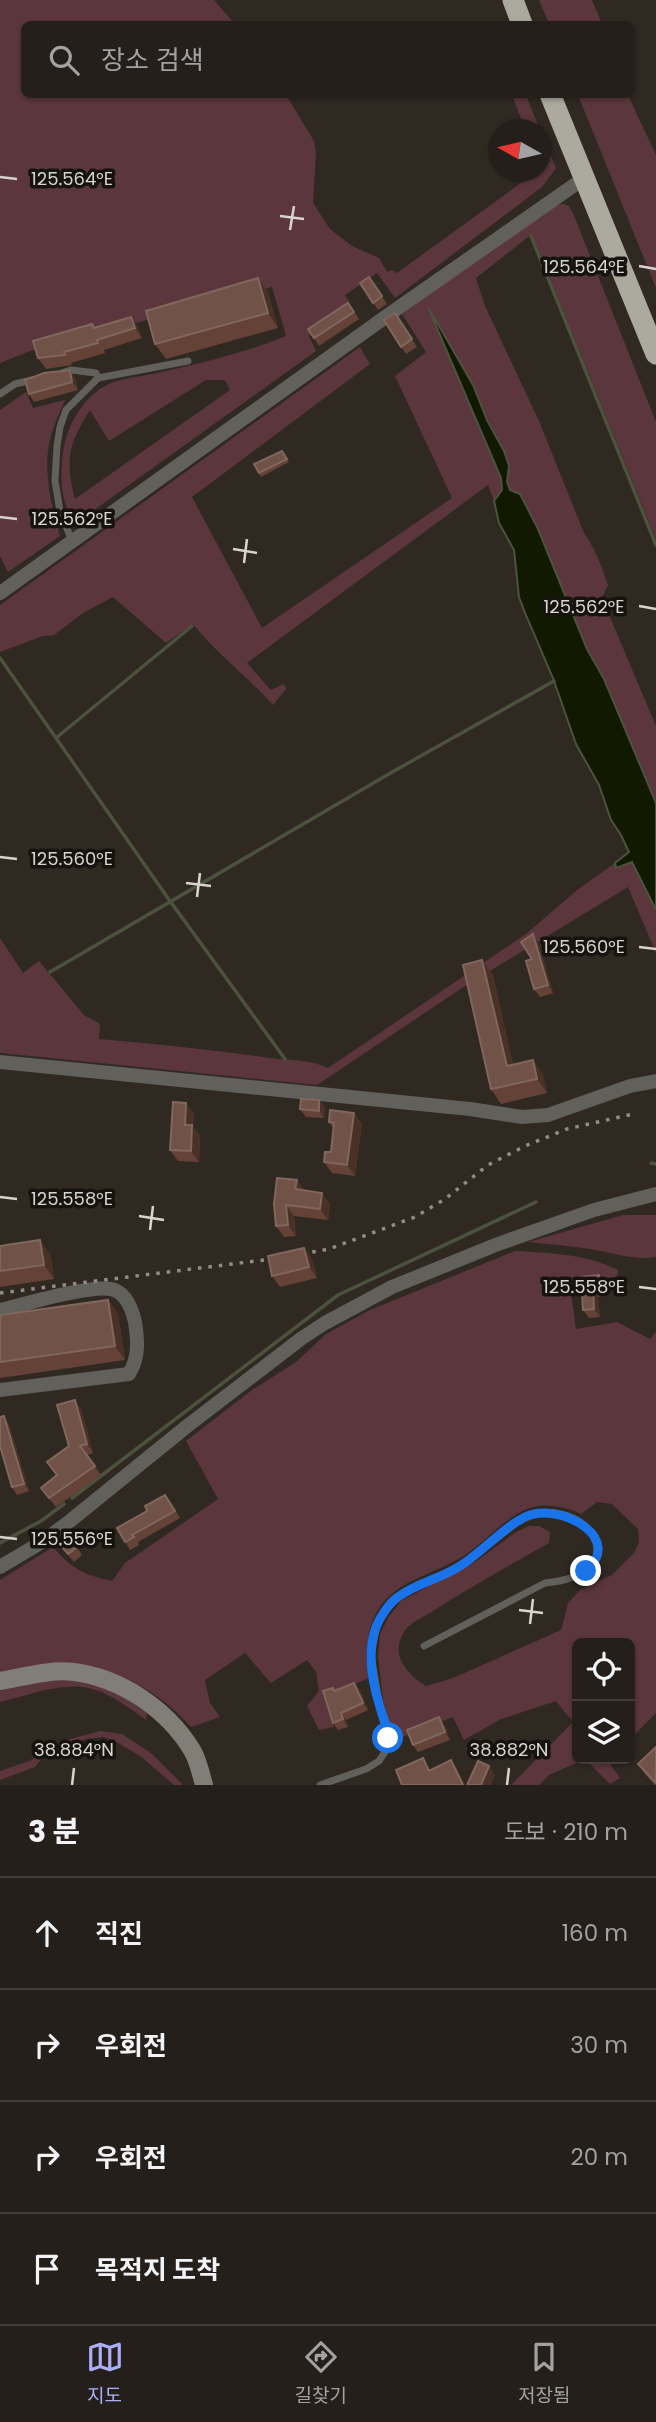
<!DOCTYPE html>
<html lang="ko">
<head>
<meta charset="utf-8">
<style>
	body { margin:0; font-family:Poppins,"Noto Sans KR",sans-serif; background:#302c27; color:#f1f3f6 }
	.controls { position:absolute; right:21px; bottom:21px; display:grid; overflow:hidden; border-radius:10px; box-shadow:0 2px 5px #0004 }
	.controls button { width:63px; height:63px; display:grid; place-items:center; padding:0; border:0; border-bottom:2px solid #413d39; background:#241f1a; color:#f1f3f6; font:35px sans-serif }
	.compass { position:absolute; left:488px; top:119px; width:63px; height:63px; border-radius:50%; background:#241f1a; box-shadow:0 2px 5px #0004; rotate:278deg }
	.stop { position:absolute; width:21px; height:21px; margin:-16px; border:5px solid #1a73e8; border-radius:50%; background:#fff }
	.stop.end { background:#1a73e8; border-color:#fff; box-shadow:0 2px 7px #0008 }
	.list { margin:0; padding:0; list-style:none }
	h2 { display:flex; justify-content:space-between; align-items:center; height:91px; margin:0; padding:0 28px; font-size:30px }
	h2 small { font-size:23px; font-weight:400; color:#a3a2a2 }
	.list li { display:grid; grid-template-columns:46px 1fr auto; gap:21px; align-items:center; box-sizing:border-box; height:112px; padding:0 28px; border-top:2px solid #413d39 }
	.list b { display:block; font-size:26px; white-space:nowrap }
	.list em { font-size:23px; font-style:normal; color:#a3a2a2 }
	.icon { flex:none; width:38px; height:38px; fill:none; stroke:currentColor; stroke-width:2; stroke-linecap:round; stroke-linejoin:round }
	.map { position:relative; flex:none; width:656px; height:1785px; overflow:hidden }
	.search { position:absolute; background:#241f1a; box-shadow:0 2px 5px #0004; left:21px; right:21px; top:21px; height:77px; display:flex; align-items:center; gap:18px; box-sizing:border-box; padding:0 24px; border-radius:10px; color:#a3a2a2; font-size:26px }
	.sheet { height:539px; background:#241f1a }
	nav { display:flex; justify-content:space-around; align-items:center; box-sizing:border-box; height:98px; border-top:2px solid #413d39; background:#241f1a; font-size:19px; color:#a3a2a2 }
	nav a { display:grid; justify-items:center; gap:4px }
	nav .on { color:#adaefb }
	.map>svg:first-child { display:block }
	.green { fill:#5b363c; fill-rule:evenodd }
	.water { fill:#111a00; stroke:#4d523e; stroke-width:2 }
	.lines { fill:none; stroke-linecap:round; stroke-linejoin:round }
	.stream { stroke:#4d523e; stroke-width:3.5 }
	.lane { stroke:#61605b; stroke-width:7 }
	.street { stroke:#61605b; stroke-width:14 }
	.secondary { stroke:#807e76; stroke-width:18 }
	.highway { stroke:#aca99e; stroke-width:21 }
	.rail { stroke:#928c86; stroke-width:3.5; stroke-dasharray:3.5 7; stroke-linecap:butt }
	.wall { fill:#644237 }
	.shaded-wall { fill:#4a3128 }
	.building { fill:#705248; stroke:#81665d; stroke-width:2 }
	.route { stroke:#1a73e8; stroke-width:9 }
	.ticks { fill:none; stroke:#d9d4cf; stroke-width:2.5 }
	.ticks-label { font-size:18px; text-anchor:middle; fill:#d9d4cf; stroke:#16130f; stroke-width:7; stroke-linejoin:round; paint-order:stroke }
</style>
</head>
<body>
<div class="map">
<svg width="656" height="1785" viewBox="0 0 656 1785">
	<rect width="100%" height="100%" fill="#302922"/>
	<g class="green">
		<path d="M 0,0 L 214,0 L 235,24 L 24,24 L 24,94 L 286,95 L 314,141 L 316,154 L 313,203 L 330,229 L 352,246 L 379,258 L 387,272 L 392,270 L 397,273 L 536,172 L 540,172 L 540,130 L 556,168 L 542,187 L 395,298 L 377,273 L 345,295 L 350,303 L 309,336 L 316,351 L 76,523 C 62,505 60,485 62,462 C 63,434 79,400 105,386 C 118,378 146,376 162,372 C 203,363 247,352 286,336 L 272,287 L 33,350 L 0,363 ZM 206,380 L 225,380 L 230,390 L 75,499 C 65,459 68,445 90,410 L 109,441 Z"/>
		<polygon points="539,0 592,0 602,24 549,24"/>
		<polygon points="512,95 526,95 540,130 525,129"/>
		<polygon points="578,95 628,95 656,155 656,288"/>
		<path d="M 563,204 L 569,206 L 573,213 L 656,422 L 656,539 L 532,234 L 476,278 L 485,306 L 539,421 L 584,533 C 595,549 602,566 608,585 L 602,598 L 656,726 L 656,803 L 604,679 L 587,649 L 538,529 L 520,494 L 510,491 L 497,436 L 431,314 L 501,478 L 502,490 L 494,501 L 488,485 L 247,663 L 271,690 L 284,684 L 286,689 L 273,705 C 247,676 217,654 193,624 L 166,643 L 113,597 L 83,613 L 54,635 L 43,636 L 0,652 L 0,605 L 360,347 L 370,364 L 192,497 L 262,628 L 452,498 L 395,376 L 426,352 L 402,314 L 555,205 Z"/>
		<path d="M 26,392 L 33,408 L 65,400 C 60,412 54,424 51,436 C 42,467 51,506 60,536 L 8,572 L 0,556 L 0,410 Z"/>
		<path d="M 632,862 L 656,910 L 656,953 L 628,887 L 462,988 L 317,1085 L 0,1053 L 0,938 L 23,973 L 39,961 L 84,1015 L 100,1024 L 99,1039 C 156,1044 213,1050 270,1058 C 290,1061 309,1059 328,1068 L 526,934 L 577,890 L 615,863 L 616,867 Z"/>
		<path d="M 623,1215 L 656,1215 L 656,1257 C 636,1260 620,1255 601,1251 C 577,1246 552,1245 528,1242 Z"/>
		<path d="M 515,1251 C 550,1253 587,1254 618,1270 L 617,1277 L 579,1280 L 570,1285 L 576,1329 L 617,1322 L 650,1339 L 656,1332 L 656,1713 L 630,1739 L 630,1643 L 577,1643 L 577,1759 L 609,1759 L 608,1761 L 620,1778 L 610,1784 L 585,1759 L 549,1775 L 539,1785 L 511,1785 L 573,1722 L 556,1701 L 501,1719 L 464,1740 L 453,1717 L 397,1739 L 388,1718 L 383,1700 L 378,1655 L 380,1634 L 388,1618 L 401,1601 L 475,1562 L 516,1532 L 529,1526 L 539,1526 L 550,1532 L 549,1543 C 510,1565 471,1587 433,1611 C 425,1616 412,1622 406,1629 C 389,1653 404,1672 426,1686 L 453,1678 L 561,1630 L 568,1603 L 581,1589 L 612,1575 L 634,1553 L 639,1542 L 638,1529 L 612,1504 L 597,1502 L 581,1514 C 569,1508 548,1503 534,1507 C 508,1513 489,1539 468,1553 C 440,1573 396,1579 378,1610 C 365,1631 367,1655 369,1678 L 324,1697 L 334,1727 L 319,1730 L 307,1706 L 319,1691 L 316,1672 L 307,1660 L 271,1683 L 245,1653 L 205,1680 L 210,1703 L 220,1717 L 191,1727 C 163,1695 114,1664 70,1665 C 47,1665 23,1670 0,1673 L 0,1580 L 53,1547 C 71,1568 84,1575 112,1581 L 125,1563 L 218,1499 L 186,1441 L 252,1390 L 296,1362 L 326,1334 L 370,1310 Z"/>
		<path d="M 63,1678 C 95,1679 121,1694 147,1713 L 146,1720 C 129,1708 109,1692 88,1688 C 60,1682 27,1696 0,1702 L 0,1690 Z"/>
		<polygon points="100,1731 122,1734 151,1753 183,1785 174,1785 140,1756 113,1740 103,1737 86,1739 47,1752 35,1767 0,1780 0,1771 32,1760 41,1747"/>
	</g>
	<polygon class="water" points="428,307 473,385 487,420 504,451 509,466 507,482 510,490 520,494 538,529 587,649 604,679 656,803 656,910 632,862 616,868 615,863 629,852 621,835 611,820 599,785 576,744 553,678 525,613 519,597 514,550 499,523 494,501 502,490 501,478"/>
	<g class="lines">
		<g class="stream">
			<polyline points="531,236 656,545"/>
			<polyline points="0,658 170,901 285,1059"/>
			<polyline points="56,738 192,626"/>
			<polyline points="50,972 394,771 554,681"/>
			<polyline points="651,1163 656,1164"/>
			<polyline points="72,1498 338,1295 536,1202"/>
			<polyline points="0,1543 41,1521 64,1504"/>
		</g>
		<g class="lane">
			<polyline points="64,372 71,370 96,373 98,378"/>
			<polyline points="0,394 15,384 32,380"/>
			<polyline points="72,541 60,511 55,481 57,446 60,427 66,410 98,378 188,361"/>
			<path d="M 320,1785 L 366,1769 L 379,1761 L 385,1752 L 387,1724 L 380,1708 L 371,1655 L 377,1624 L 386,1610 L 395,1599 L 410,1589 L 459,1567 L 524,1517 C 586,1492 641,1574 545,1583 L 424,1646"/>
		</g>
		<g class="street">
			<polyline points="0,593 391,313 583,179"/>
			<polyline points="0,1062 470,1109 522,1117 548,1115 630,1086 656,1081"/>
			<path d="M 0,1310 C 25,1304 89,1285 111,1289 C 126,1292 132,1309 135,1322 C 138,1341 139,1358 129,1374 L 0,1390"/>
			<polyline points="0,1567 42,1542 70,1521 186,1427 302,1338 325,1323 392,1287 498,1244 594,1210 656,1194"/>
		</g>
		<path class="secondary" d="M 0,1681 C 24,1677 50,1669 74,1672 C 121,1678 167,1709 192,1750 C 198,1760 201,1774 204,1785"/>
		<g class="highway">
			<polyline points="513,0 522,24"/>
			<polyline points="550,94 656,354"/>
		</g>
		<polyline class="rail" points="0,1293 280,1258 329,1249 415,1217 445,1199 488,1165 525,1146 567,1129 633,1114"/>
	</g>
	<g class="wall">
		<polygon points="369,277 387,304 378,310 360,283"/>
		<polygon points="258,278 268,293 278,328 166,359 155,344"/>
		<polygon points="348,303 359,319 319,346 308,329"/>
		<polygon points="395,313 417,347 406,354 384,320"/>
		<polygon points="138,327 142,338 104,350 105,353 71,363 72,365 46,369 38,358 95,328"/>
		<polygon points="70,370 75,378 78,390 34,402 29,394"/>
		<polygon points="285,454 289,462 261,477 259,473"/>
		<polygon points="538,942 553,993 540,997 534,989 532,959"/>
		<polygon points="482,960 493,975 513,1065 533,1060 543,1075 547,1093 501,1104 491,1089"/>
		<polygon points="319,1100 325,1108 324,1118 306,1117 300,1109"/>
		<polygon points="186,1103 194,1114 193,1126 200,1136 199,1162 178,1161 170,1150"/>
		<polygon points="329,1122 362,1124 355,1176 332,1173 324,1162 331,1152 334,1129"/>
		<polygon points="297,1180 304,1191 330,1204 328,1220 294,1216 296,1236 284,1237 276,1226"/>
		<polygon points="0,1246 50,1254 54,1279 0,1287"/>
		<polygon points="304,1248 312,1259 317,1278 280,1287 272,1276"/>
		<polygon points="599,1275 605,1283 606,1296 598,1297 600,1317 589,1318 583,1310"/>
		<polygon points="108,1300 118,1314 125,1360 0,1378 0,1315"/>
		<polygon points="81,1409 93,1453 87,1455 101,1475 56,1507 41,1488 57,1475 69,1446"/>
		<polygon points="9,1424 29,1491 17,1495 12,1487"/>
		<polygon points="170,1502 180,1518 138,1542 139,1545 130,1550 117,1528"/>
		<polygon points="54,1538 77,1547 82,1555 74,1562"/>
		<polygon points="360,1690 368,1710 346,1720 348,1727 338,1730 333,1723 335,1691"/>
		<polygon points="445,1725 450,1740 418,1752 413,1745"/>
		<polygon points="656,1747 656,1785 655,1785 645,1774 638,1764"/>
	</g>
	<g class="shaded-wall">
		<polygon points="258,278 268,293 278,328 268,313"/>
		<polygon points="131,317 138,327 142,338 135,328"/>
		<polygon points="70,370 75,378 78,390 72,382"/>
		<polygon points="533,934 538,942 553,993 548,985"/>
		<polygon points="482,960 493,975 517,1081 507,1066"/>
		<polygon points="533,1060 543,1075 547,1093 537,1079"/>
		<polygon points="319,1100 325,1108 324,1118 319,1111"/>
		<polygon points="186,1103 194,1114 193,1126 200,1136 199,1162 191,1151 185,1125"/>
		<polygon points="354,1113 362,1124 355,1176 347,1165"/>
		<polygon points="297,1180 304,1191 295,1189"/>
		<polygon points="322,1193 330,1204 328,1220 320,1209"/>
		<polygon points="286,1205 294,1216 296,1236 288,1225"/>
		<polygon points="40,1240 50,1254 54,1279 44,1265"/>
		<polygon points="304,1248 312,1259 317,1278 309,1267"/>
		<polygon points="599,1275 605,1283 606,1296 600,1288"/>
		<polygon points="593,1289 598,1297 600,1317 594,1309"/>
		<polygon points="108,1300 118,1314 125,1360 115,1346"/>
		<polygon points="75,1400 81,1409 93,1453 87,1444"/>
		<polygon points="4,1416 9,1424 29,1491 24,1484"/>
		<polygon points="354,1683 360,1690 368,1710 363,1703"/>
		<polygon points="341,1713 346,1720 348,1727 343,1719"/>
		<polygon points="439,1717 445,1725 450,1740 445,1732"/>
		<polygon points="451,1760 457,1769 465,1785 463,1785"/>
		<polygon points="489,1766 495,1775 491,1785 481,1785"/>
	</g>
	<g class="building">
		<polygon points="369,277 382,296 373,303 360,283"/>
		<polygon points="258,278 268,313 155,344 146,311"/>
		<polygon points="348,303 354,312 314,338 308,329"/>
		<polygon points="395,313 412,339 401,347 384,320"/>
		<polygon points="131,317 135,328 97,340 98,343 64,352 65,355 38,358 33,341 92,324 94,328"/>
		<polygon points="70,370 72,382 29,394 25,380 44,373"/>
		<polygon points="282,451 287,459 259,473 254,464"/>
		<polygon points="533,934 548,985 534,989 526,961 532,959 521,942"/>
		<polygon points="482,960 507,1066 533,1060 537,1079 491,1089 463,965"/>
		<polygon points="301,1099 319,1100 319,1111 300,1109"/>
		<polygon points="173,1102 186,1103 185,1125 192,1125 191,1151 170,1150"/>
		<polygon points="330,1110 354,1113 347,1165 324,1162 325,1152 331,1152 334,1123 329,1122"/>
		<polygon points="277,1178 297,1180 295,1189 322,1193 320,1209 286,1205 288,1225 276,1226 274,1204"/>
		<polygon points="40,1240 44,1265 0,1271 0,1246"/>
		<polygon points="304,1248 309,1267 272,1276 268,1256"/>
		<polygon points="599,1275 600,1288 593,1289 594,1309 583,1310 581,1277"/>
		<polygon points="108,1300 115,1346 0,1362 0,1315"/>
		<polygon points="75,1400 87,1444 80,1446 95,1466 49,1498 41,1488 57,1475 47,1462 69,1446 57,1405"/>
		<polygon points="4,1416 24,1484 12,1487 0,1446 0,1417"/>
		<polygon points="165,1495 175,1511 132,1535 134,1537 125,1542 117,1528 147,1511 145,1506"/>
		<polygon points="63,1531 77,1547 68,1554 54,1538"/>
		<polygon points="354,1683 363,1703 341,1713 343,1719 333,1723 323,1691 333,1688 334,1691"/>
		<polygon points="439,1717 445,1732 413,1745 407,1730"/>
		<polygon points="656,1747 656,1783 638,1764"/>
		<polygon points="423,1758 429,1771 451,1760 463,1785 402,1785 396,1770"/>
		<polygon points="478,1761 489,1766 481,1785 467,1785"/>
	</g>
	<g class="lines">
		<path class="route" d="M 388,1738 C 387,1726 383,1718 380,1707 C 372,1682 367,1652 376,1627 C 380,1617 389,1603 398,1597 C 417,1583 440,1579 460,1566 C 482,1553 512,1518 534,1514 C 567,1507 623,1539 586,1571"/>
	</g>
	<path class="ticks" d="M 0,177 L 17,179M 280,216 L 304,219M 290,230 L 294,206M 639,266 L 656,269M 0,517 L 17,519M 233,549 L 257,553M 244,563 L 247,539M 639,606 L 656,609M 0,857 L 17,859M 186,883 L 211,886M 197,897 L 200,873M 639,947 L 656,949M 0,1197 L 17,1199M 139,1216 L 164,1220M 150,1230 L 153,1206M 639,1287 L 656,1289M 0,1537 L 17,1539M 519,1610 L 543,1613M 530,1624 L 533,1599M 72,1785 L 74,1768M 507,1785 L 509,1768"/>
	<g class="ticks-label">
		<text x="72" y="185">125.564°E</text>
		<text x="584" y="273">125.564°E</text>
		<text x="72" y="525">125.562°E</text>
		<text x="584" y="613">125.562°E</text>
		<text x="72" y="865">125.560°E</text>
		<text x="584" y="953">125.560°E</text>
		<text x="72" y="1205">125.558°E</text>
		<text x="584" y="1293">125.558°E</text>
		<text x="72" y="1545">125.556°E</text>
		<text x="74" y="1756">38.884°N</text>
		<text x="509" y="1756">38.882°N</text>
	</g>
</svg>
<div class="controls">
<button><svg class="icon" aria-label="locate" viewBox="0 0 24 24"><circle cx="12" cy="12" r="6"/><path d="M12 2v4M12 18v4M2 12h4M18 12h4"/></svg></button>
<button><svg class="icon" aria-label="layers" viewBox="0 0 24 24"><path d="M12 4l9 5-9 5-9-5zM3 14l9 5 9-5"/></svg></button>
</div>
<svg class="compass" viewBox="-18 -18 36 36"><path d="M0-13l5 13h-10z" fill="#e53935"/><path d="M0 13l5-13h-10z" fill="#a3a2a2"/></svg>
<div class="stop" style="left:388px;top:1738px"></div>
<div class="stop end" style="left:586px;top:1571px"></div>
<div class="search"><svg class="icon" aria-label="search" viewBox="0 0 24 24"><circle cx="10" cy="10" r="6"/><path d="M15 15l6 6"/></svg>장소 검색</div>
</div>
<section class="sheet">
<h2>3 분<small>도보 · 210 m</small></h2>
<ul class="list">
<li><svg class="icon" aria-label="ahead" viewBox="0 0 24 24"><path d="M12 20V5M6 11l6-6 6 6"/></svg><div><b>직진</b></div><em>160 m</em></li>
<li><svg class="icon" aria-label="right" viewBox="0 0 24 24"><path d="M7 20v-9h11M14 6l5 5-5 5"/></svg><div><b>우회전</b></div><em>30 m</em></li>
<li><svg class="icon" aria-label="right" viewBox="0 0 24 24"><path d="M7 20v-9h11M14 6l5 5-5 5"/></svg><div><b>우회전</b></div><em>20 m</em></li>
<li><svg class="icon" aria-label="arrive" viewBox="0 0 24 24"><path d="M6 21V4h12l-3 4 3 4H6"/></svg><div><b>목적지 도착</b></div></li>
</ul>
</section>
<nav>
<a class="on"><svg class="icon" aria-label="map" viewBox="0 0 24 24"><path d="M3 6l6-2 6 2 6-2v14l-6 2-6-2-6 2zM9 4v14M15 6v14"/></svg>지도</a>
<a><svg class="icon" aria-label="directions" viewBox="0 0 24 24"><path d="M12 3l9 9-9 9-9-9zM9 14v-3h6M13 9l2 2-2 2"/></svg>길찾기</a>
<a><svg class="icon" aria-label="saved" viewBox="0 0 24 24"><path d="M7 4h10v16l-5-4-5 4z"/></svg>저장됨</a>
</nav>
</body>
</html>
